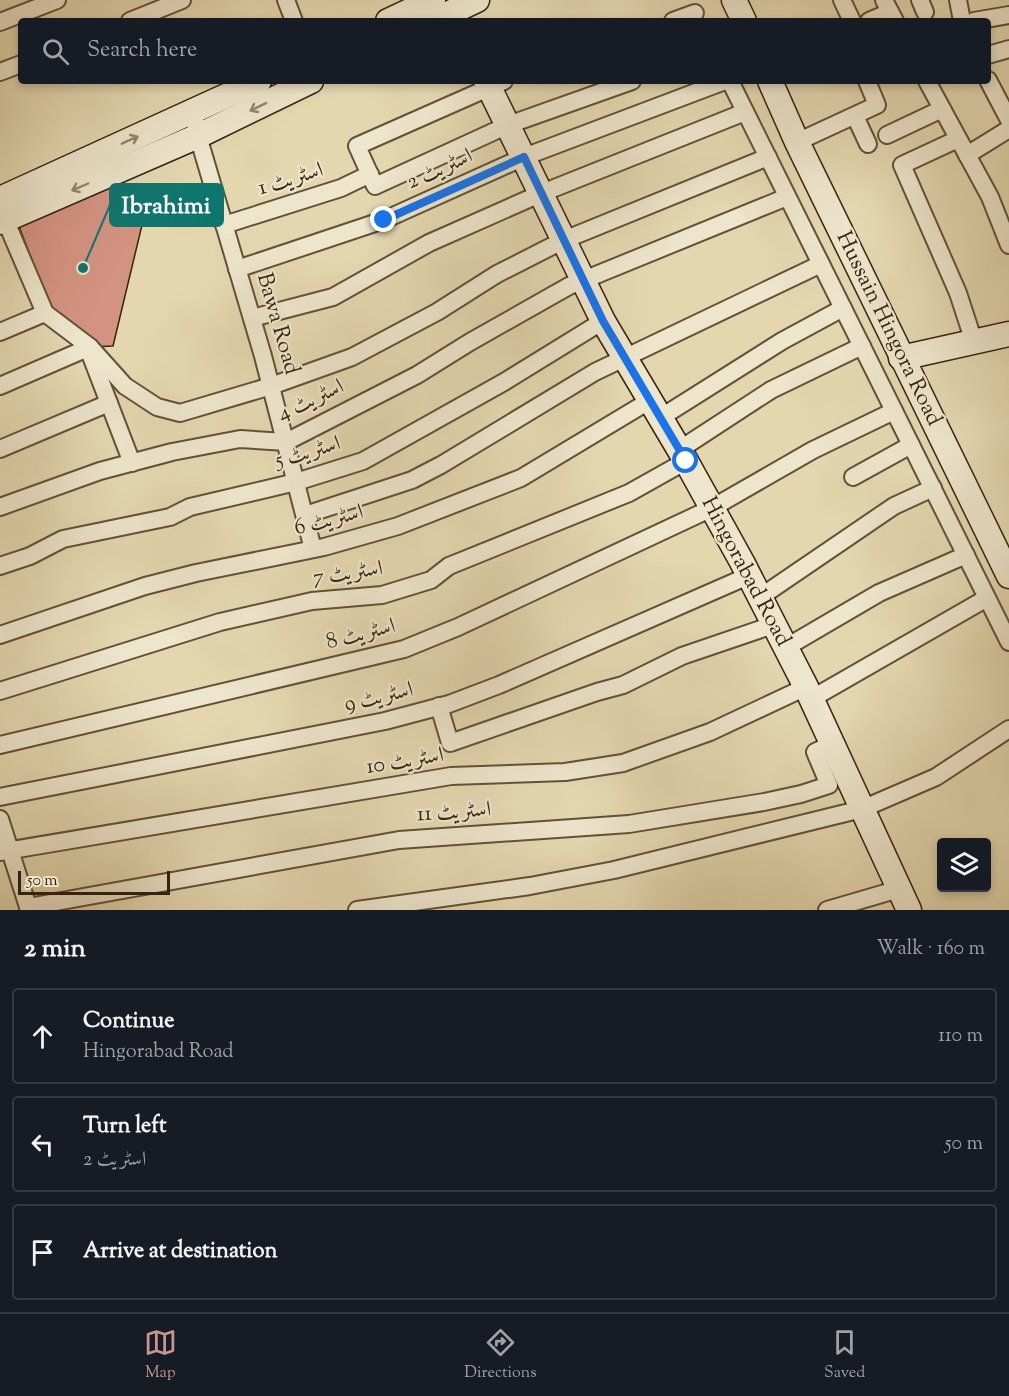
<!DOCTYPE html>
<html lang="en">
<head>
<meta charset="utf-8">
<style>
	body { margin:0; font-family:"Sorts Mill Goudy",Amiri,serif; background:#20242c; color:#f1f3f6 }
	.controls { position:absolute; right:18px; bottom:18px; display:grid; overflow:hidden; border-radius:6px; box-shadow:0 3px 9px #0003 }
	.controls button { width:54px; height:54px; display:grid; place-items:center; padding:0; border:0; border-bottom:2px solid #363941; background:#171b24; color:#f1f3f6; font:30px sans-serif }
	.scale { position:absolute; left:18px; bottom:15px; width:152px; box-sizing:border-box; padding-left:6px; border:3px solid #36240f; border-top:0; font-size:16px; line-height:21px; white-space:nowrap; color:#36240f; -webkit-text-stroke:4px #ede5cc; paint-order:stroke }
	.stop { position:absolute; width:18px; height:18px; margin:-14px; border:4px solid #1a73e8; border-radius:50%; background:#fff }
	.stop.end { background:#1a73e8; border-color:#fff; box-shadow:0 2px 6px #0008 }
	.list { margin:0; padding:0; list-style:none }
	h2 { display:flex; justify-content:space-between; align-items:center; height:78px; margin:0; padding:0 24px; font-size:26px }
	h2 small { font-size:20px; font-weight:400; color:#9ea1a6 }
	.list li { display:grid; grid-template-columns:39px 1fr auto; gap:18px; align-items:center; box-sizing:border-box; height:96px; margin:0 12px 12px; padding:0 12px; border:2px solid #363941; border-radius:6px }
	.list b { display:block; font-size:22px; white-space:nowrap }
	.list p { margin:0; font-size:20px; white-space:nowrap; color:#9ea1a6 }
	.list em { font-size:20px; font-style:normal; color:#9ea1a6 }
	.icon { flex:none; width:33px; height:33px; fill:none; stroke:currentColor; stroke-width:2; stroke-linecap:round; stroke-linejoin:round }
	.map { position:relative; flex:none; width:1009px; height:910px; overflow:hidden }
	.search { position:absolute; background:#171b24; box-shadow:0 3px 9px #0003; left:18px; right:18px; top:18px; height:66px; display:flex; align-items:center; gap:15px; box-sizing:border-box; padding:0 21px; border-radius:6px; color:#9ea1a6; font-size:22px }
	.sheet { height:402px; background:#171b24 }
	nav { display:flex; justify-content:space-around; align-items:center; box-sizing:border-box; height:84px; border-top:2px solid #363941; background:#171b24; font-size:16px; color:#9ea1a6 }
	nav a { display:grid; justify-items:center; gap:3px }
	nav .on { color:#c59692 }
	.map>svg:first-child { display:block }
	.building { fill:#d39382; stroke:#36240f; stroke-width:1.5 }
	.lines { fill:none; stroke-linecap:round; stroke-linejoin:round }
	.street-casing { stroke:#625137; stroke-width:20 }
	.secondary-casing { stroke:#36240f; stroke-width:27 }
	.street { stroke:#ede5cc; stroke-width:16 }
	.secondary { stroke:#ede5cc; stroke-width:24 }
	.oneway { stroke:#92846e }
	.route { stroke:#1a73e8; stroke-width:8 }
	.labels { text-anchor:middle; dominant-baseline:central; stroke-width:4.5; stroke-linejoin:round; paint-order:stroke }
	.street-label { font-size:22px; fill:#36240f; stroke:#ede5cc }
	.leader { fill:none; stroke:#0f766e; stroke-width:2 }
	.callout-dot { fill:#0f766e; stroke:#ede5cc; stroke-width:2 }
	.callout { fill:#0f766e; stroke:#0f766e; stroke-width:2 }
	.callout-label { font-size:24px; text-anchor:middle; font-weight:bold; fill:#fff }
</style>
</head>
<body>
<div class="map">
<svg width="1009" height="910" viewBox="0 0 1009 910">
	<rect width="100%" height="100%" fill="#e4d7b0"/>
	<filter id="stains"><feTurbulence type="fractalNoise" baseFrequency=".00333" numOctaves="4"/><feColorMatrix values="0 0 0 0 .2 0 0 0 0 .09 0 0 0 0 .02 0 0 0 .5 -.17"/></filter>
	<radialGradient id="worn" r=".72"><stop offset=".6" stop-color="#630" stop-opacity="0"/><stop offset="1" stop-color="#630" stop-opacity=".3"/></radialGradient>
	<polygon class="building" points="120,182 131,222 142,225 113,346 91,347 51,311 17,221"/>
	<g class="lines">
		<defs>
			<g id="street">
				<polyline points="286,0 294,21"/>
				<polyline points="842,0 852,21"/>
				<polyline points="884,0 895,21"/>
				<polyline points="920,0 925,12"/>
				<polyline points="958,0 962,21"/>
				<polyline points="130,21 182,0"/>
				<polyline points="673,21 695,13"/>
				<polyline points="869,21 890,12"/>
				<polyline points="974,21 1009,15"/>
				<polyline points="0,22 57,0"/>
				<polyline points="988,55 1009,49"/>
				<polyline points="0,72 21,64"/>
				<polyline points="988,80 1009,120"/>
				<polyline points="504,81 357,146 375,186 508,125 632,81"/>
				<polyline points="730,81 1009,642"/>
				<polyline points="927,81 990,197 1009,245"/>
				<polyline points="193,112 198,136 263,356 313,549"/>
				<polyline points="855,116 868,144"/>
				<polyline points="887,135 942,109"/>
				<polyline points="958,139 902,165 958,293 974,342"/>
				<polyline points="797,142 877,105 867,81"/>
				<polyline points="967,155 1009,129"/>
				<polyline points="1,210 45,313 90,347 125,386 157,407 180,413 271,386 352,357 437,312 497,274 564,240 768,157"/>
				<polyline points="224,225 341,188 370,174"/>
				<polyline points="237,269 384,220 524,157 725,81"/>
				<polyline points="252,318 333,297 429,243 542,193 745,112"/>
				<polyline points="0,332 45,313"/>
				<polyline points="89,351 132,463"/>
				<polyline points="0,386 90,347"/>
				<polyline points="660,418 782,341 843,308"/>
				<polyline points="0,449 109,403"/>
				<polyline points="679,450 771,390 862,346"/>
				<polyline points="853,477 911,445"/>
				<polyline points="0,507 100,471 172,452 240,439 286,442 417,375 470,342 569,286 787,197"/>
				<polyline points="305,515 412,480 441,465 595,372 821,264"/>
				<polyline points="0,566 30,556 63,539 170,517 190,507 296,482 363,461 504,382 603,321"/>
				<polyline points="759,598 894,506 933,488"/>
				<polyline points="0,635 145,586 196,573 324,547 398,526 521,478 649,401"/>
				<polyline points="785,648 879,593 966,555"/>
				<polyline points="0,691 220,622 312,601 382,595 431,580 449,566 629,493 686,461"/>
				<polyline points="811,699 987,598"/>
				<polyline points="439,706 450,743 597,692 623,685 682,656 773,625"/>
				<polyline points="0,745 404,649 458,627 712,508 813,450 894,411"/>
				<polyline points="0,797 385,721 449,704 499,685 748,576"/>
				<polyline points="0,819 29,910"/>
				<polyline points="0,852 451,776 565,772 623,763 710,732 806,687"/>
				<polyline points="28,907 399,840 629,824 764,802 801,794 829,785 815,752 832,744"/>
				<polyline points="357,910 530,886 614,870 862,809 936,777 1009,729"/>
				<polyline points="827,910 899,889"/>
			</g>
			<g id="secondary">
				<polyline points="734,0 744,21"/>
				<polyline points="388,21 433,0"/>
				<polyline points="433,21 477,0"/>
				<polyline points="486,81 603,321 686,461 742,562 806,687 909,910"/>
				<polyline points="770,81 797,142 1009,576"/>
				<polyline points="0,199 259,81"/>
				<polyline points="0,222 198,136 311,81"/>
				<polyline points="901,358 1009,334"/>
			</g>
		</defs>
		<use href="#street" class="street-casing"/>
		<use href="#secondary" class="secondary-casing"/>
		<use href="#street" class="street"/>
		<use href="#secondary" class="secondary"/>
	</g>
	<defs><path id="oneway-shaft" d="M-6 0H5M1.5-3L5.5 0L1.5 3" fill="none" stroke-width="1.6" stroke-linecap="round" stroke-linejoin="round" transform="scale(1.5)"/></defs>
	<g class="oneway">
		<use href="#oneway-shaft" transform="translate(258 107) rotate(154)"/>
		<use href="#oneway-shaft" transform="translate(130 140) rotate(-24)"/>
		<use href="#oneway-shaft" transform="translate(80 187) rotate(157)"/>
	</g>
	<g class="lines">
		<polyline class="route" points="384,220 524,157 603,321 686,461"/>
	</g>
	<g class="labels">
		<g class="street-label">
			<text transform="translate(440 170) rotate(-24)">اسٹریٹ 2</text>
			<text transform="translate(291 180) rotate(-17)">اسٹریٹ 1</text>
			<text transform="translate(277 324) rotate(74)">Bawa Road</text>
			<text transform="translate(888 329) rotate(64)">Hussain Hingora Road</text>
			<text transform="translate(311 401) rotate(-25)">اسٹریٹ 4</text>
			<text transform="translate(308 453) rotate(-16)">اسٹریٹ 5</text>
			<text transform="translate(329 521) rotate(-14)">اسٹریٹ 6</text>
			<text transform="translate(745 572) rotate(62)">Hingorabad Road</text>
			<text transform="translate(348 574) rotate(-8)">اسٹریٹ 7</text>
			<text transform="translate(361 635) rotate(-14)">اسٹریٹ 8</text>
			<text transform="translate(379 698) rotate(-13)">اسٹریٹ 9</text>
			<text transform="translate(405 762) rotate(-9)">اسٹریٹ 10</text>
			<text transform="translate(454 813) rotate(-4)">اسٹریٹ 11</text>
		</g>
	</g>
	<path class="leader" d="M83 268L110 205"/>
	<circle class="callout-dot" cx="83" cy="268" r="6"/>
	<rect class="callout" x="110" y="184" width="113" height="42" rx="6"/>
	<g class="callout-label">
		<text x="166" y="213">Ibrahimi</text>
	</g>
	<rect width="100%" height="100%" filter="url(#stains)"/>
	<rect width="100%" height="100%" fill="url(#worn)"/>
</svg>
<div class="controls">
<button><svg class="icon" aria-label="layers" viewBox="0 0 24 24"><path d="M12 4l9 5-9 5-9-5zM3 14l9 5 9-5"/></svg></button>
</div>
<div class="scale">50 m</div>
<div class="stop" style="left:686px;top:461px"></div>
<div class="stop end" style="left:384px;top:220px"></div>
<div class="search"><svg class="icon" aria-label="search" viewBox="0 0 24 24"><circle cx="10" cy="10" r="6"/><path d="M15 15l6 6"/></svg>Search here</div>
</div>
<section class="sheet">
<h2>2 min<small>Walk · 160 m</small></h2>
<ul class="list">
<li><svg class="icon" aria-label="ahead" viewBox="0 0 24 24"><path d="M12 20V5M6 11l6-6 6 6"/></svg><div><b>Continue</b><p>Hingorabad Road</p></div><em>110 m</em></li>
<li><svg class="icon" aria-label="left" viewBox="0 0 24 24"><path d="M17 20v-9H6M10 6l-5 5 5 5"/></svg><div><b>Turn left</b><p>اسٹریٹ 2</p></div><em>50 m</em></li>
<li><svg class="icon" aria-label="arrive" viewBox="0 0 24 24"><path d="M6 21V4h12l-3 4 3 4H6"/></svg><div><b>Arrive at destination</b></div></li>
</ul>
</section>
<nav>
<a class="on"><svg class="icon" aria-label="map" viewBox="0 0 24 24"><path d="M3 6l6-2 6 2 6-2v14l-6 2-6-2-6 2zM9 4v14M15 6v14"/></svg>Map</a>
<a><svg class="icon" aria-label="directions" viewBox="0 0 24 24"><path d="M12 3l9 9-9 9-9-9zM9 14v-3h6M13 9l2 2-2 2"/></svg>Directions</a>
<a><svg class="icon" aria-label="saved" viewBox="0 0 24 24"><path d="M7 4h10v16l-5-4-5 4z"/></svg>Saved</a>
</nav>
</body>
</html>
